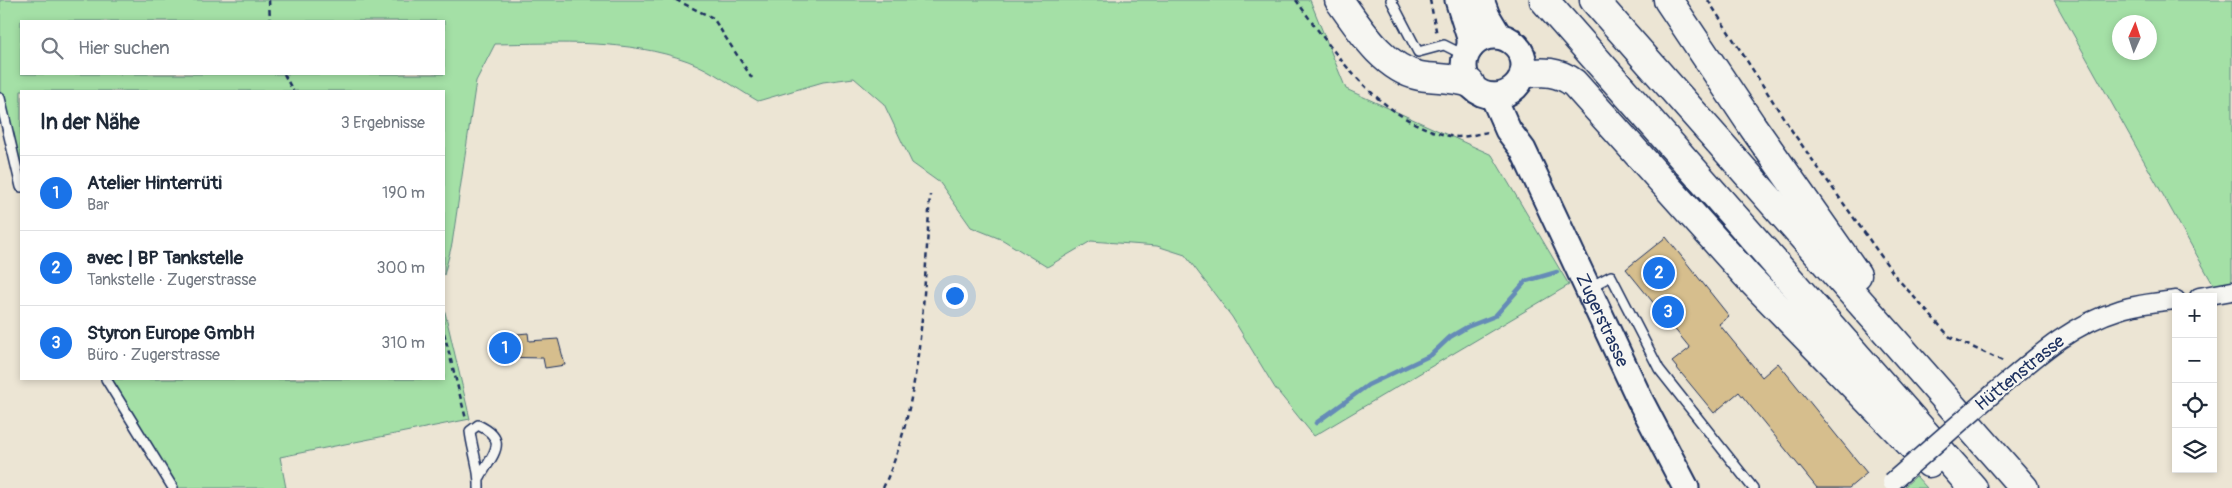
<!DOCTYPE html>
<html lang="de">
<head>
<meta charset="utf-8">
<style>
	body { margin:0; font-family:Pangolin,sans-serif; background:#f2f2f3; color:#1f2937 }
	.controls { position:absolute; right:15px; bottom:15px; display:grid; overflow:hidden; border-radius:0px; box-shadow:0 2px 8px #0003 }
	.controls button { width:45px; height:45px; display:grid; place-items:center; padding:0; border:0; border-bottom:1px solid #e0e1e3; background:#fff; color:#1f2937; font:25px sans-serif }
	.compass { position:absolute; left:2112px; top:15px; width:45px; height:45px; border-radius:50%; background:#fff; box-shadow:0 2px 8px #0003; rotate:3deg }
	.you { position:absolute; left:954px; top:295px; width:18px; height:18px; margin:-12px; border:4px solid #fff; border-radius:50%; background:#1a73e8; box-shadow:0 0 0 8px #1a73e833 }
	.badge { display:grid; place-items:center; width:32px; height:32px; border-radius:50%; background:#1a73e8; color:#fff; font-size:16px; font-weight:700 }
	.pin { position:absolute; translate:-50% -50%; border:2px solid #fff; box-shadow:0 1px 5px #0006 }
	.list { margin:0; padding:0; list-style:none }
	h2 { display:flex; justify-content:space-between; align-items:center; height:65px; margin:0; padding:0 20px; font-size:21px }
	h2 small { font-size:16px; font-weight:400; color:#747a83 }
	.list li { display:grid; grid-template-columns:32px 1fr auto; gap:15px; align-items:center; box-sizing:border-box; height:75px; padding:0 20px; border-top:1px solid #e0e1e3 }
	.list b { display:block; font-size:19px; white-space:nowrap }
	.list p { margin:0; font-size:16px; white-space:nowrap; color:#747a83 }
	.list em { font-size:16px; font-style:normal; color:#747a83 }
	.icon { flex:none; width:28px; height:28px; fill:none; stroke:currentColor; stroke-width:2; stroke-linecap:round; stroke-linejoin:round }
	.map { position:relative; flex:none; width:2232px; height:488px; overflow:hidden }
	.search { position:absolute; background:#fff; box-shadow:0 2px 8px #0003; left:20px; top:20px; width:425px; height:55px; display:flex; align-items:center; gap:12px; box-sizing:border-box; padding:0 18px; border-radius:0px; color:#747a83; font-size:19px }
	.panel { position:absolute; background:#fff; box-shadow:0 2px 8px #0003; left:20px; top:90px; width:425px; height:290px; border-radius:0px }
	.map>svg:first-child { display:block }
	.green { fill:#a4e0a6; stroke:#608882; fill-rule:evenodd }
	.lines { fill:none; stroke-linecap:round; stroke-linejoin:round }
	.stream { stroke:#658bb7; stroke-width:4.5 }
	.building { fill:#d6be8d; stroke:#1b2f5e }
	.service-casing { stroke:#1b2f5e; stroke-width:12 }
	.minor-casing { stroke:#1b2f5e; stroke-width:21 }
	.secondary-casing { stroke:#1b2f5e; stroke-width:29 }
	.motorway-casing { stroke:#1b2f5e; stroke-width:31 }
	.path { stroke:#1b2f5e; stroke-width:2.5; stroke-dasharray:5 4; stroke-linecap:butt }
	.service { stroke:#f6f6f2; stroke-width:9 }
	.minor { stroke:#f6f6f2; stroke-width:18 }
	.secondary { stroke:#f6f6f2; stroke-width:25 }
	.motorway { stroke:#f6f6f2; stroke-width:28 }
	.minor-bridge-casing { stroke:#1b2f5e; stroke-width:21; stroke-linecap:butt }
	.minor-bridge { stroke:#f6f6f2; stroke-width:18 }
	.labels { text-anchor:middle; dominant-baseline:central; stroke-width:4.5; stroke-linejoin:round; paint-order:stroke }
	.street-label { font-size:18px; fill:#1b2f5e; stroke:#f6f6f2 }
</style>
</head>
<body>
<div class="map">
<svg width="2232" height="488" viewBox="0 0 2232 488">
	<rect width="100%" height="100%" fill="#ece5d4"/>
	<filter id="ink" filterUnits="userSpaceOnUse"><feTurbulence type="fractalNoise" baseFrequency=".02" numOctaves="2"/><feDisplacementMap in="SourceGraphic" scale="10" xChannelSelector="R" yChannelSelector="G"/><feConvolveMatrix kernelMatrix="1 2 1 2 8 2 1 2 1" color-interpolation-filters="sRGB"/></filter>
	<g filter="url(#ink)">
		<g class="green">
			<path d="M 0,0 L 1310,0 L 1346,89 L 1492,155 L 1569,285 L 1314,436 L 1275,388 L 1232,317 L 1185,255 L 1157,246 L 1091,241 L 1047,267 L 1003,240 L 971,227 L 940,183 L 912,163 L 884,104 L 854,78 L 823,82 L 758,101 C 735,88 712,70 688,61 C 628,39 559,43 495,44 L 476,81 L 452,244 L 444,275 L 444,91 L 21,91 L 21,187 L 0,98 ZM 21,21 L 444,21 L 444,74 L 21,74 Z"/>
			<path d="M 2054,0 L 2232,0 L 2232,281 L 2214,286 ZM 2120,22 L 2150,22 L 2150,52 L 2120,52 Z"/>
			<polygon points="444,308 470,419 280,457 286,488 173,488 106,379 444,379"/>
			<polygon points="1916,476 1927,488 1903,488"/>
		</g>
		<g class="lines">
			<polyline class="stream" points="1316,423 1368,385 1431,355 1450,337 1467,327 1495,316 1526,281 1557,272"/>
		</g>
		<g class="building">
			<polygon points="1666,237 1729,316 1719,324 1762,377 1778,363 1867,473 1849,488 1817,488 1739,392 1714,413 1672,362 1690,348 1626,269"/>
			<polygon points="528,333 529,341 558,339 565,365 545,368 543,358 496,357 496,336"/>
		</g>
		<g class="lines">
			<defs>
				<g id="service">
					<polyline points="1391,0 1418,52 1444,45 1466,56"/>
					<polyline points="0,98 21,187"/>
					<polyline points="1588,288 1611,276 1659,369 1753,488"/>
					<polyline points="106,379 173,488"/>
					<path d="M 479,488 C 480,469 472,450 470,431 L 478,425 C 510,440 493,454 480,477"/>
				</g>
				<g id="minor">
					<polyline points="2199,297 2232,291"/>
					<path d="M 1996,391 C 2035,358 2070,325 2119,310 C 2137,304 2157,302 2176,300"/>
				</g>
				<g id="secondary">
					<polyline points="1458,0 1470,38 1470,48"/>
					<polyline points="1481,0 1487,16 1499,36"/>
					<circle cx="1494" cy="66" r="30"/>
					<path id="s1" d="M 1493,96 L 1508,130 L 1523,150 L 1640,400 L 1686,488"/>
				</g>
				<g id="motorway">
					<path d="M 1339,0 C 1359,28 1384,69 1420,76 C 1437,79 1453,77 1470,83"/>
					<polyline points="1544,0 1973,488"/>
					<polyline points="1594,0 2024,488"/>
					<polyline points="1668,0 1753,127 1857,275"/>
					<path d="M 1524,74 C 1543,71 1558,71 1574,83 L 1748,277 L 1929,463"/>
				</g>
			</defs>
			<use href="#service" class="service-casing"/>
			<use href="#minor" class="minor-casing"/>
			<use href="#secondary" class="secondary-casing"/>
			<use href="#motorway" class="motorway-casing"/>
			<g class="path">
				<polyline points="269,0 270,21"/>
				<polyline points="676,0 713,18 752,78"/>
				<path d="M 1296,0 C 1335,54 1380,121 1450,136 C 1461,139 1476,134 1488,132"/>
				<polyline points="1430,0 1437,35"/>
				<polyline points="1708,0 1794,134 1896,277 1950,337 2005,362"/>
				<polyline points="1518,29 1527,37 1536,52"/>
				<polyline points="284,74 293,91"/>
				<polyline points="444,333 466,419"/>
				<path d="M 883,488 C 923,404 924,287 930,195"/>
			</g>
			<use href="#service" class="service"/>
			<use href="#minor" class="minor"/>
			<use href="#secondary" class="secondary"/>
			<use href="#motorway" class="motorway"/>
			<defs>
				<polyline id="minor-bridge" points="1892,482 1996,391"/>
			</defs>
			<use href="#minor-bridge" class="minor-bridge-casing"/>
			<use href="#minor-bridge" class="minor-bridge"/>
		</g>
	</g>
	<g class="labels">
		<g class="street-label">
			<text stroke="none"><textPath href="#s1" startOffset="250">Zugerstrasse</textPath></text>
			<text transform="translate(2020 373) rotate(-39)">Hüttenstrasse</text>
		</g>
	</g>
</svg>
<div class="controls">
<button>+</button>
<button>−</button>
<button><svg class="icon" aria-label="locate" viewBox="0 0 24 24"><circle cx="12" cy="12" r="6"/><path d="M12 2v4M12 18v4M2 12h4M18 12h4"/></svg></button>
<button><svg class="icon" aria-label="layers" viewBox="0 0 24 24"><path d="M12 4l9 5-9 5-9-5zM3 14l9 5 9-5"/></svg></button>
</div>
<svg class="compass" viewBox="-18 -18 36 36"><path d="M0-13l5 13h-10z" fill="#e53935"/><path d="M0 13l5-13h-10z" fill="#747a83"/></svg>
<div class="you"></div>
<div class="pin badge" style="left:505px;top:348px">1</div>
<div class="pin badge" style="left:1659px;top:273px">2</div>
<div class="pin badge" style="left:1668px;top:312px">3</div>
<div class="search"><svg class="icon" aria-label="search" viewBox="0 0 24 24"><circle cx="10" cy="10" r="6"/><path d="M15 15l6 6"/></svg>Hier suchen</div>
<section class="panel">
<h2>In der Nähe<small>3 Ergebnisse</small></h2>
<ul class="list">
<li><span class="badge">1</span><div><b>Atelier Hinterrüti</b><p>Bar</p></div><em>190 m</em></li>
<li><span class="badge">2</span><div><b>avec | BP Tankstelle</b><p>Tankstelle · Zugerstrasse</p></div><em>300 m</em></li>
<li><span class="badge">3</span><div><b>Styron Europe GmbH</b><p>Büro · Zugerstrasse</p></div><em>310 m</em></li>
</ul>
</section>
</div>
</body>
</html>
